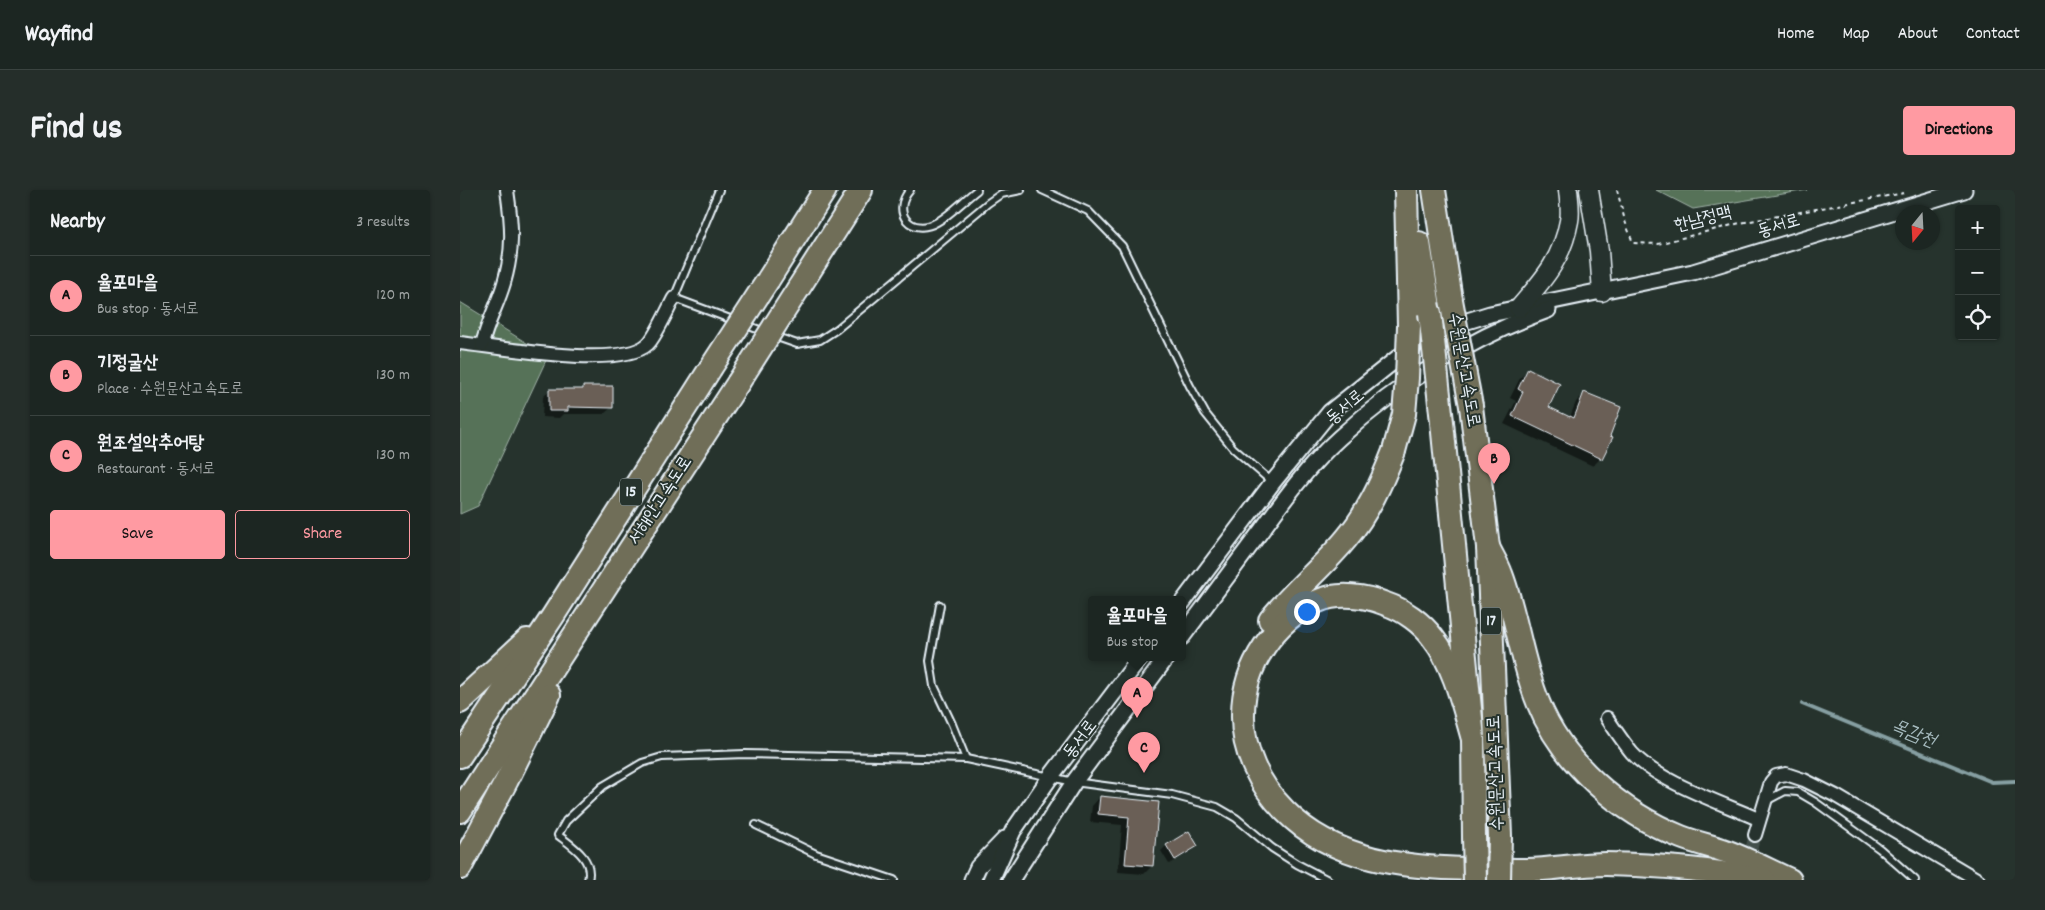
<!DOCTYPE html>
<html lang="en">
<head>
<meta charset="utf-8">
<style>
	body { margin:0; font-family:Dekko,"Poor Story",sans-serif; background:#252e2a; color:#f1f3f6 }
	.controls { position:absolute; right:15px; top:15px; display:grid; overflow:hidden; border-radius:5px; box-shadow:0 1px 4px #0004 }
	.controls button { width:45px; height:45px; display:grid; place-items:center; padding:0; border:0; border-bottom:1px solid #3a4340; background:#1c2622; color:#f1f3f6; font:25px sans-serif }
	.compass { position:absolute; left:1435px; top:15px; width:45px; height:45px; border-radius:50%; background:#1c2622; box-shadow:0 1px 4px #0004; rotate:198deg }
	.you { position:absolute; left:846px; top:421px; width:18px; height:18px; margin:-12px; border:4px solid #fff; border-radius:50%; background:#1a73e8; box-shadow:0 0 0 8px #1a73e833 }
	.badge { display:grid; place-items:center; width:32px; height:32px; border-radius:50%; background:#ff9aa2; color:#111; font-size:16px; font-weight:700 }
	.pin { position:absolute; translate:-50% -41px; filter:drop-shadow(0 1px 2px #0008) }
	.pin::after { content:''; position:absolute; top:26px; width:18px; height:15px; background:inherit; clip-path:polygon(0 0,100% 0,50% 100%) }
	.popup { position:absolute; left:628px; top:406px; width:98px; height:65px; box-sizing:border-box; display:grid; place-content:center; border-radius:5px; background:#1c2622; filter:drop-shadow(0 1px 4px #0005); font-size:16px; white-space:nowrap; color:#a0a5a5 }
	.popup b { font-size:19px; color:#f1f3f6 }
	.popup::after { content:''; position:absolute; left:50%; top:100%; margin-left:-10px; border:10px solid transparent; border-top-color:#1c2622 }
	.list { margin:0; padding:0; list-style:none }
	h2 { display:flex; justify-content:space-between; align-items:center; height:65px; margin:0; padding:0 20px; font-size:21px }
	h2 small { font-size:16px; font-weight:400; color:#a0a5a5 }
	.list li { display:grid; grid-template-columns:32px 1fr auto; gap:15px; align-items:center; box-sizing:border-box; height:80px; padding:0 20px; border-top:1px solid #3a4340 }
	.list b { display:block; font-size:19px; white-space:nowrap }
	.list p { margin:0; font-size:16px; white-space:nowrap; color:#a0a5a5 }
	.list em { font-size:16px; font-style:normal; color:#a0a5a5 }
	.actions { display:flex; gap:10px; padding:15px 20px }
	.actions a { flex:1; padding:11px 0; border:1px solid #ff9aa2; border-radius:5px; text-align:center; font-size:18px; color:#ff9aa2 }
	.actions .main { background:#ff9aa2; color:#111 }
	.icon { flex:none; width:28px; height:28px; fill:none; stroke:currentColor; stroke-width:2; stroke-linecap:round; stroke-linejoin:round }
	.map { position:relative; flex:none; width:1555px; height:690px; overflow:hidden; border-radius:5px }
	header { display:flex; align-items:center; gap:30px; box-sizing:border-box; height:70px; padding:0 25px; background:#1c2622; border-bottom:1px solid #3a4340 }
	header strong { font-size:24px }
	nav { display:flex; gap:28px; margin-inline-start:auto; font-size:18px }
	.intro { display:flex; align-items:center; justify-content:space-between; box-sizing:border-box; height:120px; padding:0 30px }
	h1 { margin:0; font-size:35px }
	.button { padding:12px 22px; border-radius:5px; background:#ff9aa2; color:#111; font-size:18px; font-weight:700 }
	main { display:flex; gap:30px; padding:0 30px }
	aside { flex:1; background:#1c2622; border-radius:5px; box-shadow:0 1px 4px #0004 }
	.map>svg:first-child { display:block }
	.green { fill:#577258; stroke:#a0b2a8 }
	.shadow { fill:#0007 }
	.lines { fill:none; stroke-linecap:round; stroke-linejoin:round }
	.stream { stroke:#869fa2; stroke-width:4 }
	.building { fill:#6b5f57; stroke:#e8f1f8 }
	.minor-tunnel { stroke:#43504b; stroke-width:12; stroke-dasharray:12 6; stroke-linecap:butt }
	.service-casing { stroke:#e8f1f8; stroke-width:10 }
	.minor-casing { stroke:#e8f1f8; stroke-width:16 }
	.tertiary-casing { stroke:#e8f1f8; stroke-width:19 }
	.secondary-casing { stroke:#e8f1f8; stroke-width:21 }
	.motorway-casing { stroke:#e8f1f8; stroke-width:26 }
	.path { stroke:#e8f1f8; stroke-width:2; stroke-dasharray:4 4; stroke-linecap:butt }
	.service { stroke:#26332d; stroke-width:6 }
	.minor { stroke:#26332d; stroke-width:12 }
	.tertiary { stroke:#26332d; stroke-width:15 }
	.secondary { stroke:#26332d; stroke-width:18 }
	.motorway { stroke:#706e59; stroke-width:22 }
	.motorway-bridge-casing { stroke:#e8f1f8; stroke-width:26; stroke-linecap:butt }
	.motorway-bridge { stroke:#706e59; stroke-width:22 }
	.labels { text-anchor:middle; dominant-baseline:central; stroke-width:4; stroke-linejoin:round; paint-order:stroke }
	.shield { fill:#26332d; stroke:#aeb8bb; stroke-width:1 }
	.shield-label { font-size:16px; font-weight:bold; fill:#e8f1f8 }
	.street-label { font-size:18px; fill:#e8f1f8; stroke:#26332d }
	.water-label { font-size:19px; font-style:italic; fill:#a6bbbf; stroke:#26332d }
</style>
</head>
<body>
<header>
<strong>Wayfind</strong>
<nav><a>Home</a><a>Map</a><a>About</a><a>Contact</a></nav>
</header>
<div class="intro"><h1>Find us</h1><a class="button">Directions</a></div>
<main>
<aside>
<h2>Nearby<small>3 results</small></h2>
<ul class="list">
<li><span class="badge">A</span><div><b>율포마을</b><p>Bus stop · 동서로</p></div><em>120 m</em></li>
<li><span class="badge">B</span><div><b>기정굴산</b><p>Place · 수원문산고속도로</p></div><em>130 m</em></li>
<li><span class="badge">C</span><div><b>원조설악추어탕</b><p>Restaurant · 동서로</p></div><em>130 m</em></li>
</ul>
<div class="actions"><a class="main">Save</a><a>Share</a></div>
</aside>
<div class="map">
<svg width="1555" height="690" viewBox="0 0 1555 690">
	<rect width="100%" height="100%" fill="#26332d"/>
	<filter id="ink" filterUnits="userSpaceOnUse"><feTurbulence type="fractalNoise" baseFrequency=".02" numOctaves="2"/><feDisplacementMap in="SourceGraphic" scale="10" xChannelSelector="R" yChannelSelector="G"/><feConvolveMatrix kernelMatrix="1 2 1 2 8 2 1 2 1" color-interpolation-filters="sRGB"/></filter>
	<g filter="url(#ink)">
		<g class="green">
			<polygon points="1196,0 1347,0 1233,19"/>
			<polygon points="0,112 88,166 18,316 0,324"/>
		</g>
		<g class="shadow">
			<polygon points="1068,180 1087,218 1109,229 1116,212 1124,204 1141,268 1133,276 1044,234 1056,211 1050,208 1060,188"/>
			<polygon points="124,197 152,217 144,224 103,224 99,228 82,227 83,207 90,200 121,201"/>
			<polygon points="640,607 698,613 692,676 684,684 658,682 662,635 630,632 632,616"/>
			<polygon points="706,656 737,656 732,661 709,674 701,661"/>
		</g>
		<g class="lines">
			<polyline class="stream" points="1342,514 1532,592 1555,591"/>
		</g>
		<g class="building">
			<polygon points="1068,178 1100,194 1089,217 1110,227 1110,226 1114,228 1124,202 1161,217 1150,246 1153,247 1142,269 1052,226 1063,202 1058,199"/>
			<polygon points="123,196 153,196 153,218 108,217 108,221 89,221 89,199 123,199"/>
			<polygon points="640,606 699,612 693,676 665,674 669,627 638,624"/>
			<polygon points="729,641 738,656 715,670 706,655"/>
		</g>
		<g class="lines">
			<polyline class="minor-tunnel" points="1287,675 1295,645"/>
			<defs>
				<g id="service">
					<polyline points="259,0 214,108 305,142"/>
					<path d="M 450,0 C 430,23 452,47 477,32 C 491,24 504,10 517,0"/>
					<polyline points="582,0 628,21 662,56 730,196 745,223 773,258 812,292"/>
					<polyline points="314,146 337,154 360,150 377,139 528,13 541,4 561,0"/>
					<polyline points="480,415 470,471 474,496 492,534 506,569"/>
					<polyline points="1306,611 1325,601 1338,602 1355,612 1420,659 1455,690"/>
					<polyline points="296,635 356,664 434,690"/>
					<path d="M 128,690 C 134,669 112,656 98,645 L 106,631 L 143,596 L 182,573 L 202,567 L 285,564 L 506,569 L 614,592 L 712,605 L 757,617 L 776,628 L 812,658 L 837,674 L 868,690"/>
				</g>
				<g id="minor">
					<path d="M 0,153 C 38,157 160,180 188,154 C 196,146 208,119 214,108"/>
					<path d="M 22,155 C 27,133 38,114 44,93 C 54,59 52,34 47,0"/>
					<path d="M 1147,528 C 1155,540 1163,552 1172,563 C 1198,592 1262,613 1298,629"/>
					<polyline points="1295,645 1311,592 1316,586 1326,584 1344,590 1376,606 1518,690"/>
				</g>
				<g id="tertiary">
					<polyline points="722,413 813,292 870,222 954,155 988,137 1030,124 1233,82 1504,0"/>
					<path d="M 722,447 C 748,412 775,376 801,341 C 825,308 849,275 879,248 C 939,193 1012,147 1088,120"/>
					<polyline points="512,690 518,677 545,649"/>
					<polyline points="531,690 553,641 591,586 681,467"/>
					<polyline points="551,690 614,592 707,467"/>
				</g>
				<g id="secondary">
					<polyline points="1129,0 1139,61 1142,102"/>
					<path d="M 1059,118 C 1083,90 1102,70 1109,31 C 1111,22 1109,10 1108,0"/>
				</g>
				<g id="motorway">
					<polyline points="946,0 949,136"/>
					<polyline points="974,0 991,110"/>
					<polyline points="959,53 970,123"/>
					<polyline points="308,90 365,0"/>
					<polyline points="338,99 401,0"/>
					<polyline points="1011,216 1028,357 1040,646"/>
					<polyline points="982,232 1013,549 1014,647"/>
					<path d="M 1028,357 C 1032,366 1038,375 1041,384 C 1057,426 1061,471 1078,512 C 1102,573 1161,623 1221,647 C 1236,653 1252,656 1268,662 C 1289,670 1310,681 1330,690"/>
					<path d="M 810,430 C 833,401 863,377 886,349 C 908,323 922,292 934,261"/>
					<polyline points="0,512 67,450"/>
					<path d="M 1013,549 C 1004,518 994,474 973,448 C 962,433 944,420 926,414 C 906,406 879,402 858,411 C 815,429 783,476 783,524 C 782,560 799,595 825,621 C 874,671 946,678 1013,679 C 1031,679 1049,680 1068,680 C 1094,679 1120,674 1146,674 C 1199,675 1252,680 1304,690"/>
					<polyline points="0,566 93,426 250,179"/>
					<polyline points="0,621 278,193"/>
					<polyline points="0,678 47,590 89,505"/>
				</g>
			</defs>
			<use href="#service" class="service-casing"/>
			<use href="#minor" class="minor-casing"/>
			<use href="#tertiary" class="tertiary-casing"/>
			<use href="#secondary" class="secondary-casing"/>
			<use href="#motorway" class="motorway-casing"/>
			<polyline class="path" points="1157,0 1165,31 1173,53 1198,54 1280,33 1444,3"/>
			<use href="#service" class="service"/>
			<use href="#minor" class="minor"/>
			<use href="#tertiary" class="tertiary"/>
			<use href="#secondary" class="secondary"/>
			<use href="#motorway" class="motorway"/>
			<defs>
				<g id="motorway-bridge">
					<polyline points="991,110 1011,216"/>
					<polyline points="970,123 982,232"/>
					<polyline points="250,179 308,90"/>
					<polyline points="278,193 338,99"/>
					<polyline points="934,261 944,224 947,188 949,136"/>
					<polyline points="1014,647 1015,690"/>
					<polyline points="1039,690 1040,646"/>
				</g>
			</defs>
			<use href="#motorway-bridge" class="motorway-bridge-casing"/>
			<use href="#motorway-bridge" class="motorway-bridge"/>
		</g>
	</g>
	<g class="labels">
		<g class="shield">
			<rect x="160" y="288.5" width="22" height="27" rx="4"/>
			<rect x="1021" y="417.5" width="20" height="27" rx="4"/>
		</g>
		<g class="shield-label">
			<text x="171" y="302">15</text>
			<text x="1031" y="431">17</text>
		</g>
		<g class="street-label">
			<text transform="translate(1243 30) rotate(-14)">한남정맥</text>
			<text transform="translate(1319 37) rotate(-17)">동서로</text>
			<text transform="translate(1003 180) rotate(80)">수원문산고속도로</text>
			<text transform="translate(886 218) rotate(-40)">동서로</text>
			<text transform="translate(201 311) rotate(-57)">서해안고속도로</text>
			<text transform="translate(621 550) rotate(-53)">동서로</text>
			<text transform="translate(1037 583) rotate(-92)">수원문산고속도로</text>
		</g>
		<g class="water-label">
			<text transform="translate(1453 545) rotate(22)">목감천</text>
		</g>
	</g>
</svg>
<div class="controls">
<button>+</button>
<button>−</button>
<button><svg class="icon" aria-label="locate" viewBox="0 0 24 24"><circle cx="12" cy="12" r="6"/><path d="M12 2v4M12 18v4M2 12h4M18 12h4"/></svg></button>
</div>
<svg class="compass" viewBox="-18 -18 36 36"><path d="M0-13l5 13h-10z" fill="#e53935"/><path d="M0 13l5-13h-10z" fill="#a0a5a5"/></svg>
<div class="you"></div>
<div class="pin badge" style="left:677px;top:528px">A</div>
<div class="popup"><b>율포마을</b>Bus stop</div>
<div class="pin badge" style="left:1034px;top:294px">B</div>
<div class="pin badge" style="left:684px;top:583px">C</div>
</div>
</main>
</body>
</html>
